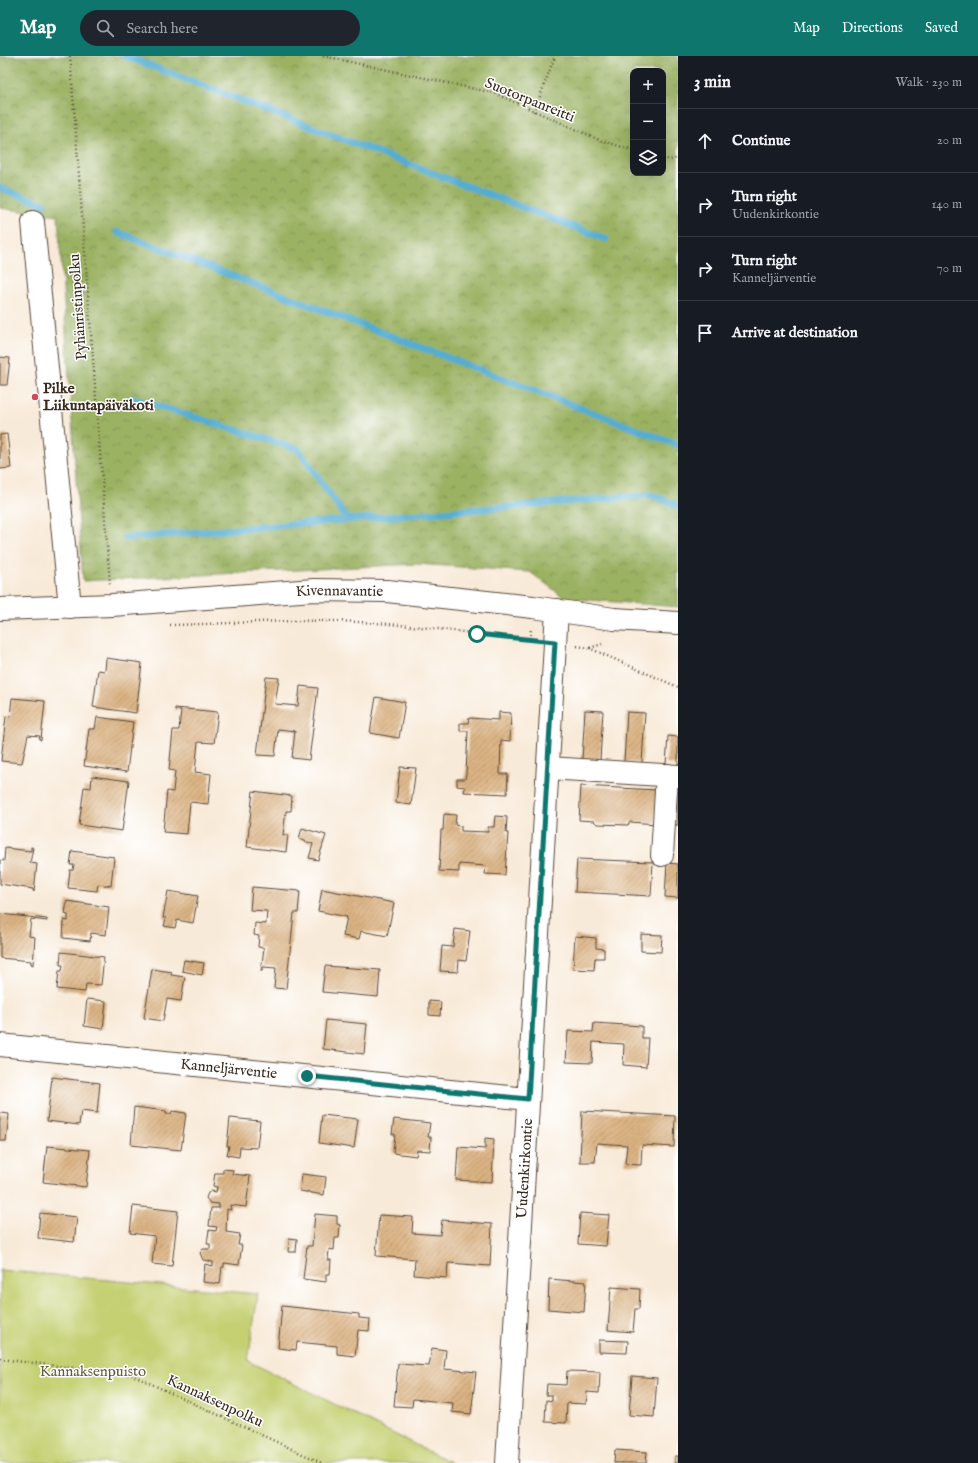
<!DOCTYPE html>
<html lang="en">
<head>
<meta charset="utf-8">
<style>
	body { margin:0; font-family:"IM FELL English",serif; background:#20242c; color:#f1f3f6 }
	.controls { position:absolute; right:12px; top:12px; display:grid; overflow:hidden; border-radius:8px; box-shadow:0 4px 16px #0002 }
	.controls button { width:36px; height:36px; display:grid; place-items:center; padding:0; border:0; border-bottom:1px solid #363941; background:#171b24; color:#f1f3f6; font:20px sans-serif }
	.stop { position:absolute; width:12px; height:12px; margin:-9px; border:3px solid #0f766e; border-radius:50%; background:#fff }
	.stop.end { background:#0f766e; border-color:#fff; box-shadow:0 1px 4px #0008 }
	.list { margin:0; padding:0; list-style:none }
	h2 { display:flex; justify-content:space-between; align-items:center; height:52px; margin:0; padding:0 16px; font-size:17px }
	h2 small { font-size:13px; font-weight:400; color:#9ea1a6 }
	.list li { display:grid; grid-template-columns:26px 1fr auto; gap:12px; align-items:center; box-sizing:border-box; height:64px; padding:0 16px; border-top:1px solid #363941 }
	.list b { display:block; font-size:15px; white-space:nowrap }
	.list p { margin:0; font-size:13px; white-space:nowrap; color:#9ea1a6 }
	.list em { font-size:13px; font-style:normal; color:#9ea1a6 }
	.icon { flex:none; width:22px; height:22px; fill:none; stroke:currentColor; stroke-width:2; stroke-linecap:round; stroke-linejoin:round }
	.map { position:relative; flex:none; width:678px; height:1407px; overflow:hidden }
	header { display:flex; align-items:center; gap:24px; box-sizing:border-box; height:56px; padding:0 20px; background:#0f766e; color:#fff }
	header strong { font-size:19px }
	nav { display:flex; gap:22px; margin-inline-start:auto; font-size:14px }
	.search { width:280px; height:36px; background:#20242c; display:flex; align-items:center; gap:10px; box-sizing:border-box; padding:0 14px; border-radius:22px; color:#9ea1a6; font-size:15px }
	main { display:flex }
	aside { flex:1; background:#171b24 }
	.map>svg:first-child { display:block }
	.forest { fill:url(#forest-crowns); stroke:#6b6e41; fill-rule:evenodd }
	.park { fill:#c4d072; stroke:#807d48 }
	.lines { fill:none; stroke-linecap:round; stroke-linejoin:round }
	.stream { stroke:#54add1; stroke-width:7 }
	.building { fill:url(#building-hatch) }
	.minor-casing { stroke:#57473a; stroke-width:24 }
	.path { stroke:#57473a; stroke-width:2.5; stroke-dasharray:1 3; stroke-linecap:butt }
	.minor { stroke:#fff; stroke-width:22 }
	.route { stroke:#0f766e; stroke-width:5 }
	.poi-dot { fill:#d1495b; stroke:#fff; stroke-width:1.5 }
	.labels { text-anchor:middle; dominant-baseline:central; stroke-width:3; stroke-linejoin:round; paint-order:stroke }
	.street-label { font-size:15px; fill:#3b2a1e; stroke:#fff }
	.poi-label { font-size:15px; font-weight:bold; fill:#3b2a1e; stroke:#fff; text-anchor:start }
	.park-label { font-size:15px; fill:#645c37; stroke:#fff }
</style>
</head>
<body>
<header>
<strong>Map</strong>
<div class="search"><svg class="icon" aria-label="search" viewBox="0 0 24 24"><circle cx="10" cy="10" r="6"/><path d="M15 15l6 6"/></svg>Search here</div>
<nav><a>Map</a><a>Directions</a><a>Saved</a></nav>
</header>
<main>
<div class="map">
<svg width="678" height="1407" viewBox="0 0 678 1407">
	<defs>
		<pattern id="forest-crowns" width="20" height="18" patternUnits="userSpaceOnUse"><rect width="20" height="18" fill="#9bb264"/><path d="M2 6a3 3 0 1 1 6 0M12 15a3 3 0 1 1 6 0" fill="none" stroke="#809152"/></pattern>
		<pattern id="building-hatch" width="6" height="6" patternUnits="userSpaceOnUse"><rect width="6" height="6" fill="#dcb484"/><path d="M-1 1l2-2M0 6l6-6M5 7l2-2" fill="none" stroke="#b4936b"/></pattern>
	</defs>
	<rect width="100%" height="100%" fill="#fff"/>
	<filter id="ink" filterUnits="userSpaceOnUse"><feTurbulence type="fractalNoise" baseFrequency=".025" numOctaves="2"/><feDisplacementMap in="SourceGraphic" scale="8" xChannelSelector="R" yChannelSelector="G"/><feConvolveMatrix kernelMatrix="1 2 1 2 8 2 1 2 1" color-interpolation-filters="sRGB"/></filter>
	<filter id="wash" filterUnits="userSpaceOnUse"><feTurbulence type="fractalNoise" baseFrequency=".012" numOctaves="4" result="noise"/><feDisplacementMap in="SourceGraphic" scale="16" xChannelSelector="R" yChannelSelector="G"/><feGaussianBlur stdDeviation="0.9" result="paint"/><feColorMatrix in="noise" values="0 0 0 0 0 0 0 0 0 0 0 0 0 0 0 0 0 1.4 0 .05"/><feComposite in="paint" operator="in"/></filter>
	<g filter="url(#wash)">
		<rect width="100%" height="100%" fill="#f8ead8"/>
		<path class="forest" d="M 0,0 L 678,0 L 678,551 L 565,542 L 530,516 L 417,508 L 83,525 L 58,160 L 0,152 ZM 633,15 L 663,15 L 663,117 L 633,117 Z"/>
		<polygon class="park" points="0,1214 258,1238 248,1305 452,1407 0,1407"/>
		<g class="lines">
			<g class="stream">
				<polyline points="125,0 606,183"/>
				<polyline points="0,132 44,148"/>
				<polyline points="117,176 678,389"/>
				<polyline points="132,342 298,393 348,464"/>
				<polyline points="125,482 651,439 678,450"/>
			</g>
		</g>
		<g id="blocks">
			<g class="building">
				<polygon points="0,301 10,302 7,329 0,329"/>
				<polygon points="7,378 11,412 0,413 0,379"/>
				<polygon points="106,602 142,607 136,657 93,651 98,614 105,615"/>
				<polygon points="266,621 279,622 275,648 298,650 300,630 318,632 309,704 292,702 295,675 278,673 275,700 257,699"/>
				<polygon points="376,641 405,646 399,682 370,677"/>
				<polygon points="12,642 45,645 41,684 39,683 40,680 28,679 22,707 1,705 6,660 10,661"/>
				<polygon points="175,652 218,656 214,687 198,686 195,716 211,718 208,748 190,746 187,778 163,776 167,735 173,736 175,715 169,714 173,674 179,674 181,654 175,654"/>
				<polygon points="585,654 603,655 600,704 582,704"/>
				<polygon points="499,656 511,657 510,685 501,684 500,718 508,718 507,738 464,736 465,731 457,730 457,723 465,723 466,718 468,675 460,675 460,667 468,667 469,662 499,664"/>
				<polygon points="627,656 645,657 642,707 624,706"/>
				<polygon points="97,661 133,666 127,716 84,710 89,673 95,673"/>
				<polygon points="668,680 678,681 678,709 666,708"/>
				<polygon points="400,711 416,712 411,749 396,747"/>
				<polygon points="92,720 129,725 122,775 79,769 84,731 91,732"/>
				<polygon points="581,730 657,734 656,768 630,766 628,769 597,768 594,765 579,764"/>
				<polygon points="253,735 292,740 291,755 286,755 283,779 288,779 286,796 247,791"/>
				<polygon points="671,735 678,735 678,769 669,769"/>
				<polygon points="444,758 456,759 455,769 461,770 461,775 488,776 488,771 494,771 495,760 507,761 506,777 508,777 505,819 485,818 486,810 459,808 459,816 439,815 441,774 443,774"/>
				<polygon points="302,772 326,779 318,804 309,802 313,788 299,783"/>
				<polygon points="31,791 33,792 30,807 37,808 34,836 33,835 33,833 0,828 0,804 4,805 5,792 31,795"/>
				<polygon points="72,795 114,801 111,830 98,828 97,835 68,832 70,814 73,814 74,809 70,809"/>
				<polygon points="577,803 653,806 651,840 575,836"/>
				<polygon points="667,807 678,808 678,842 665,841"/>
				<polygon points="252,831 300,835 298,857 294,857 286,933 274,932 276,912 263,911 262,915 261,915 264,892 258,891 259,880 254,879 255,867 266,868 267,855 250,854"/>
				<polygon points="322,833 394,847 387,880 361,875 359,883 343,880 347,861 318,855"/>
				<polygon points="168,835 198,840 193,867 177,864 175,872 164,870 166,862 163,862"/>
				<polygon points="67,845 109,851 106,879 91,877 90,885 63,882 64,864 68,865 68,859 65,858"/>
				<polygon points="0,858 47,863 47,865 31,863 29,880 35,881 33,909 31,908 31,905 0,902"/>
				<polygon points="455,873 470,875 466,905 459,904 458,916 440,915 442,890 453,891"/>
				<polygon points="641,878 662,879 661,896 641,895"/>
				<polygon points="575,880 596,882 596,892 604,893 604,902 595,902 594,914 573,913"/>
				<polygon points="61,896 104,901 101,929 86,928 85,936 57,933 59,915 62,915 63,909 60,909"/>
				<polygon points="184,904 204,907 202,919 182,915"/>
				<polygon points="325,910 380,914 378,941 322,936"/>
				<polygon points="152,913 172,916 171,919 185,921 181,945 167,943 163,965 144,962"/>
				<polygon points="87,943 106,945 103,973 84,970"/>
				<polygon points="429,945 441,946 440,960 429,959"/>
				<polygon points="326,964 367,968 364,998 323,993"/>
				<polygon points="594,967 642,970 642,982 648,982 646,1011 623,1009 624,988 593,986 592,1007 566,1006 568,975 593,976"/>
				<polygon points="52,1021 100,1027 97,1057 81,1055 79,1069 47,1065"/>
				<polygon points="134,1051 166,1055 166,1058 171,1058 172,1055 186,1057 181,1094 131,1089"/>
				<polygon points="582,1055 675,1060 674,1091 642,1089 641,1109 625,1108 627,1089 597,1087 595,1106 580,1106"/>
				<polygon points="0,1057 9,1058 6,1085 0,1085"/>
				<polygon points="322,1059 358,1063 354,1092 319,1087"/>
				<polygon points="230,1062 260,1065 257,1092 240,1091 239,1101 227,1099 229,1090 227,1090"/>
				<polygon points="394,1063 430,1067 428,1081 431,1081 430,1095 417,1094 416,1100 393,1097 395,1078 392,1078"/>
				<polygon points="485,1082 494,1083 492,1126 456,1124 458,1091 485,1093"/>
				<polygon points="47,1090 90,1094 86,1131 43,1126"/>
				<polygon points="223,1113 233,1114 232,1118 250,1120 246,1151 230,1149 231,1154 227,1153 226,1176 240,1178 238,1189 242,1189 239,1209 224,1207 224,1211 222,1211 220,1228 203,1226 205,1208 213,1210 213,1206 203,1204 200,1197 203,1193 210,1193 210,1188 207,1188 209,1174 216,1175 217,1171 209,1170 211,1152 219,1152 219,1148 210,1147 206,1142 208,1137 211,1135 216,1136 217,1131 213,1130 215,1117 223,1117"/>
				<polygon points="302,1118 326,1121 324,1139 300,1135"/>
				<polygon points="133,1150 178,1155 172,1210 152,1208 155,1180 130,1177"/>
				<polygon points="40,1157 77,1161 74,1186 38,1182"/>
				<polygon points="580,1157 609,1159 606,1190 578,1188"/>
				<polygon points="315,1158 337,1160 337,1168 340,1169 339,1182 335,1182 334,1194 329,1193 328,1204 331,1204 330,1218 326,1218 326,1226 303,1223 307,1190 312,1190"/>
				<polygon points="379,1159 413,1161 412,1177 440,1179 442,1164 492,1168 490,1210 448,1207 447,1222 414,1219 415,1203 376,1200"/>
				<polygon points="289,1182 297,1183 296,1196 288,1196"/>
				<polygon points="549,1223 586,1226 584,1256 548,1253"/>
				<polygon points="611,1231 640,1233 639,1253 635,1253 633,1276 608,1274"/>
				<polygon points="282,1250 359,1258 359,1262 370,1263 369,1275 358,1274 355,1300 337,1298 337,1290 297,1286 296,1294 278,1292"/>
				<polygon points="599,1284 628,1285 627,1297 599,1296"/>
				<polygon points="432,1292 446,1294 444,1313 476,1316 471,1358 452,1356 453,1347 413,1343 412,1351 394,1350 398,1308 429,1310"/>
				<polygon points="567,1315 600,1316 599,1337 587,1336 586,1348 567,1347 566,1367 545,1366 546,1344 552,1345 552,1339 546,1339 547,1328 566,1329"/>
				<polygon points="632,1320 657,1322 654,1361 629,1359"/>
				<polygon points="615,1394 647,1396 646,1407 614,1407"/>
				<rect x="675" y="1400" width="3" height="7"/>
			</g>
		</g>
	</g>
	<g filter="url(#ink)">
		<use href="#blocks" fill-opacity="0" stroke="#57473a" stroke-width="1"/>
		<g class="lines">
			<defs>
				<g id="minor">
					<polyline points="33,166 70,551"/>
					<path id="s1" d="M 0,553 L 112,549 L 314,534 L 387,535 L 533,551 L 614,563 L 678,567"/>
					<polyline points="548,712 678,720"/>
					<polyline points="662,799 667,719"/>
					<path id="s2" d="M 0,989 L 528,1043"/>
					<path id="s3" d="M 507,1407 L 557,554"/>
				</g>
			</defs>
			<use href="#minor" class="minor-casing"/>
			<g class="path">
				<polyline points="70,0 110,528"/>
				<polyline points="323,0 494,37 602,85 633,94"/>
				<polyline points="534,56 555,0"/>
				<polyline points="663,102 670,104 678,102"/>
				<path d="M 170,569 C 224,568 277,564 331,565 C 398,566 465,577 532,584"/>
				<polyline points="530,583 531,572"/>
				<polyline points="577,590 589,592 678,631"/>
				<polyline points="590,592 602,588"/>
				<polyline points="0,1303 132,1319 322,1407"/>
			</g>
			<use href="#minor" class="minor"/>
		</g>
	</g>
	<g class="lines" filter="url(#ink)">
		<polyline class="route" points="307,1020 528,1043 555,586 477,578"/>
	</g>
	<circle class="poi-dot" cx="35" cy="341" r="4"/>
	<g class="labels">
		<g class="street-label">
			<text transform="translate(530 44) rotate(22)">Suotorpanreitti</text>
			<text transform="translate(78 251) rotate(-94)">Pyhänristinpolku</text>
			<text stroke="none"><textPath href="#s1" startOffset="340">Kivennavantie</textPath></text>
			<text stroke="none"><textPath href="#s2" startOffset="230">Kanneljärventie</textPath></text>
			<text stroke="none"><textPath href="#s3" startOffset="295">Uudenkirkontie</textPath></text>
			<text transform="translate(215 1345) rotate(25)">Kannaksenpolku</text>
		</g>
		<g class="poi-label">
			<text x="43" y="332">Pilke<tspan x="43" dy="17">Liikuntapäiväkoti</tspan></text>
		</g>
		<g class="park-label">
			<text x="93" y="1315">Kannaksenpuisto</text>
		</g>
	</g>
</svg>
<div class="controls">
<button>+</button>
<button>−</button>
<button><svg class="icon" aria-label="layers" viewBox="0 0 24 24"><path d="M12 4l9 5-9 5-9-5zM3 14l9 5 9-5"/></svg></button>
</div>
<div class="stop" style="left:477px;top:578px"></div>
<div class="stop end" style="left:307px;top:1020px"></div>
</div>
<aside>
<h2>3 min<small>Walk · 230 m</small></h2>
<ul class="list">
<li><svg class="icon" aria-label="ahead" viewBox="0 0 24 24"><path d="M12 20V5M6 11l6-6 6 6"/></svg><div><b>Continue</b></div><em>20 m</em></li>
<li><svg class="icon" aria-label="right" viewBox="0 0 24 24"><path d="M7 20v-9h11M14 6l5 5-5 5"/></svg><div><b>Turn right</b><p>Uudenkirkontie</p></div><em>140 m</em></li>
<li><svg class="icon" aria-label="right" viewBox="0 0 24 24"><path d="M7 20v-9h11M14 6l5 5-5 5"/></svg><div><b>Turn right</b><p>Kanneljärventie</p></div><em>70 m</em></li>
<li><svg class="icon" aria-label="arrive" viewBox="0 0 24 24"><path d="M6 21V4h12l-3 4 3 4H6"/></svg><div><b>Arrive at destination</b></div></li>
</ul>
</aside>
</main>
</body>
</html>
